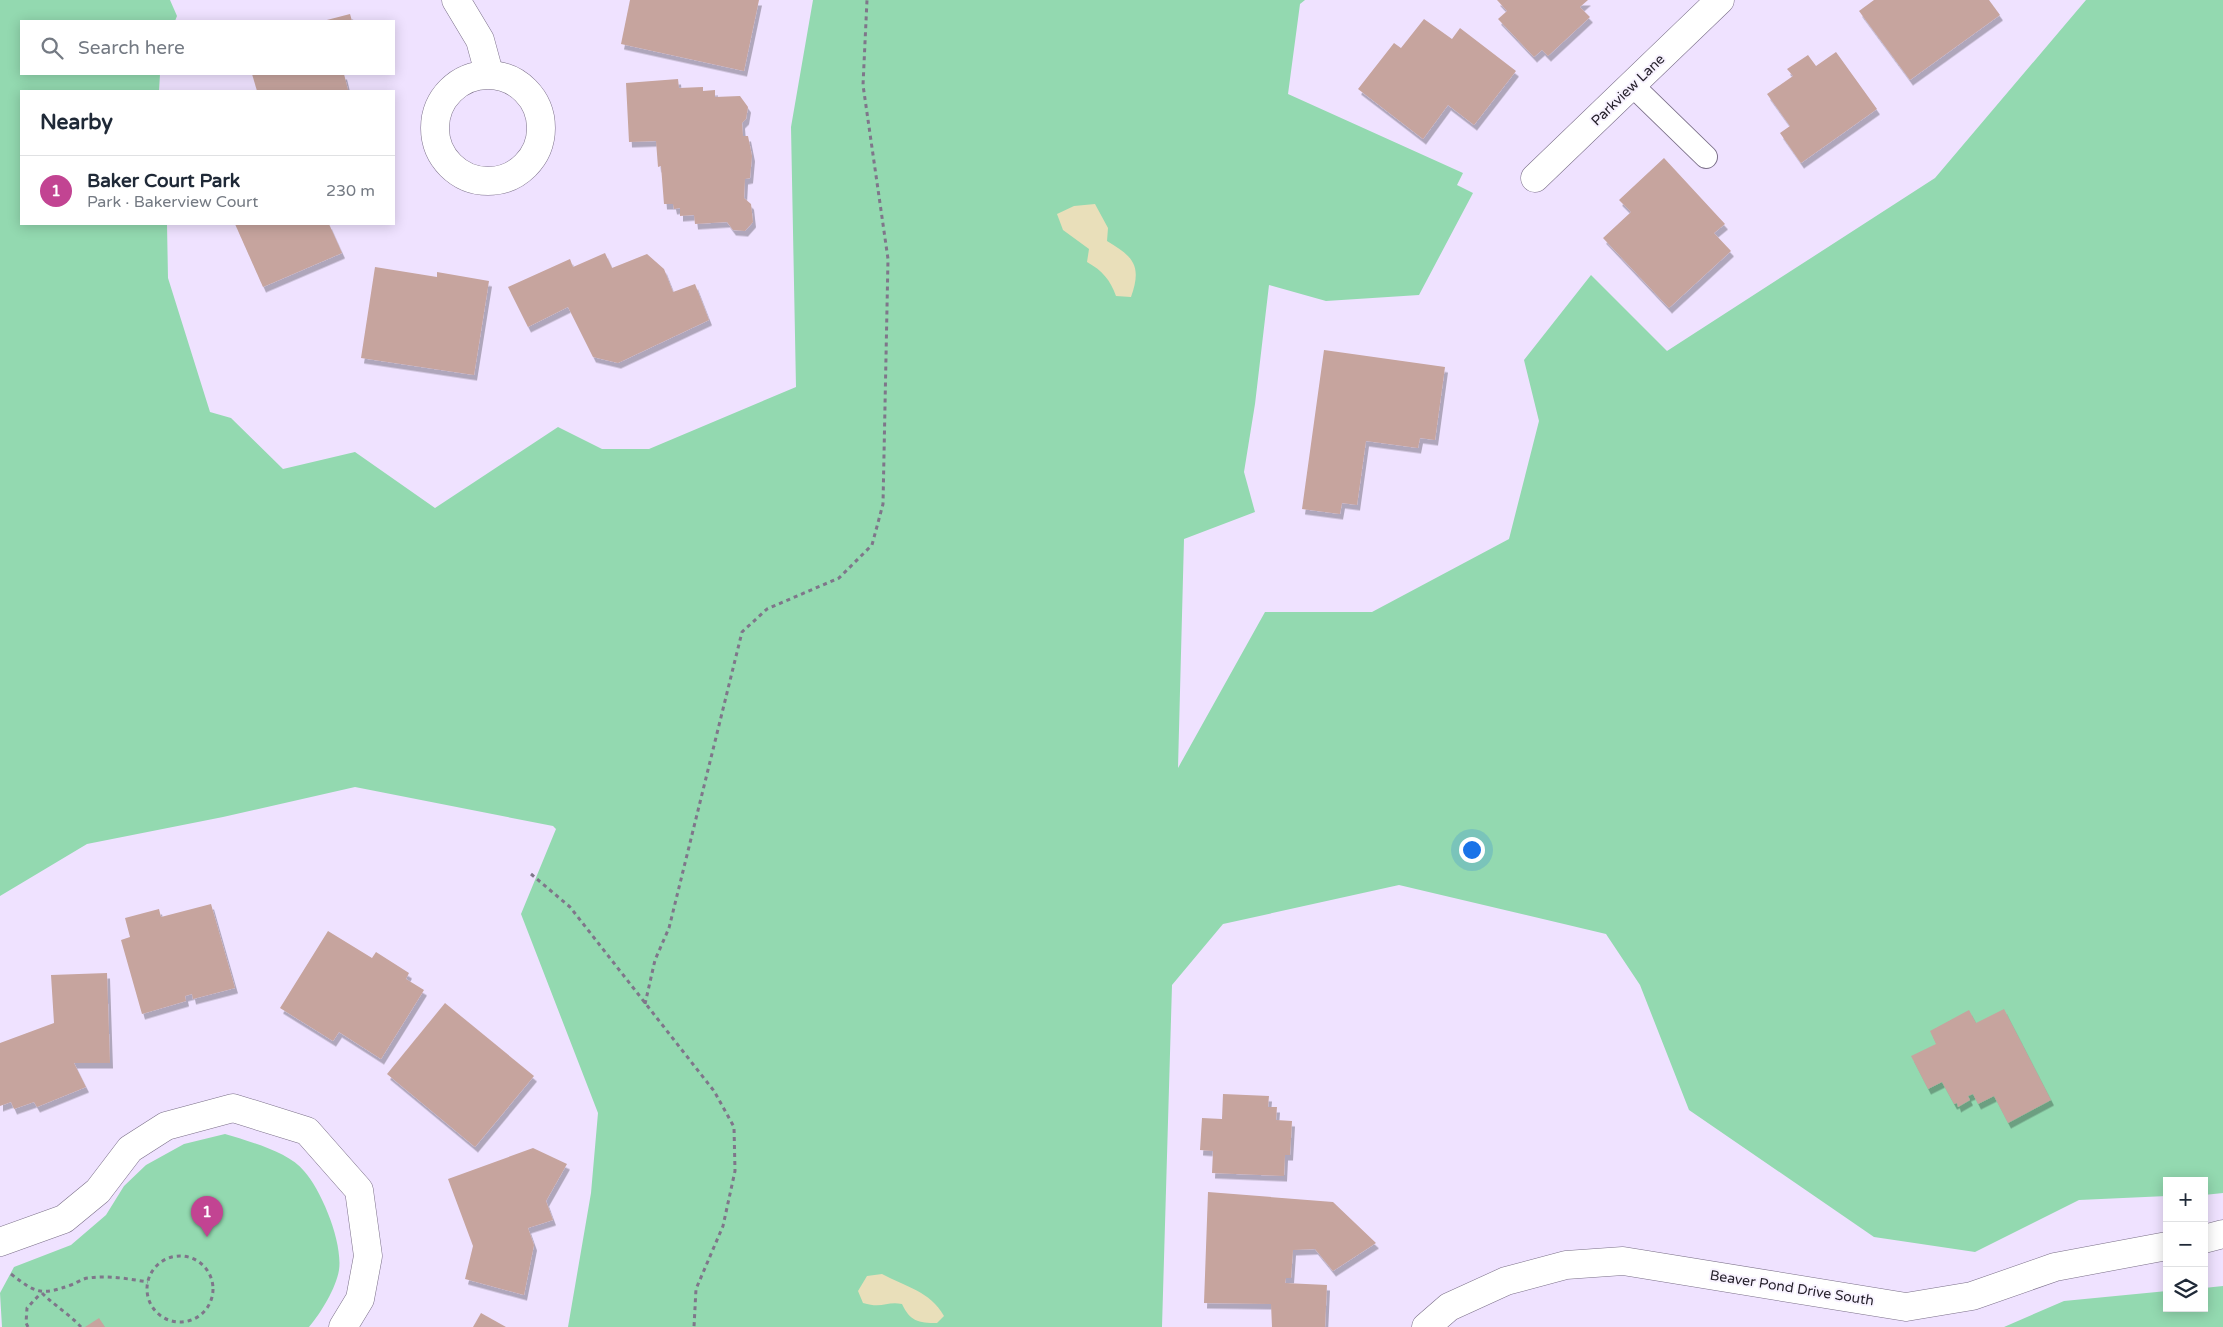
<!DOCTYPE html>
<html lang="en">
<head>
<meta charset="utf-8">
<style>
	body { margin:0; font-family:"Varela Round",sans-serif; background:#f6f6f7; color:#1f2937 }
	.controls { position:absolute; right:15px; bottom:15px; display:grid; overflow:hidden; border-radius:0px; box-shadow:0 2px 12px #0003 }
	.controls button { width:45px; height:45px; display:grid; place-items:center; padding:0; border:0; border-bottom:1px solid #e0e1e3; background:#fff; color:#1f2937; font:25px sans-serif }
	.you { position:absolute; left:1471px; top:849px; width:18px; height:18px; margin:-12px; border:4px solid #fff; border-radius:50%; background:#1a73e8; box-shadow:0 0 0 8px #1a73e833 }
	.badge { display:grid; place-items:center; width:32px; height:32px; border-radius:50%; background:#c24492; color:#fff; font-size:16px; font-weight:700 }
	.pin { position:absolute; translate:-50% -41px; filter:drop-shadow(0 1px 2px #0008) }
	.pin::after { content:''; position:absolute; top:26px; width:18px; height:15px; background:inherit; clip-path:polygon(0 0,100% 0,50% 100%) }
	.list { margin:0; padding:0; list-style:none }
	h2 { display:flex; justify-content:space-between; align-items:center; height:65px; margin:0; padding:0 20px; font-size:21px }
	h2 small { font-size:16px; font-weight:400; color:#747a83 }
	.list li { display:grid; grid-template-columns:32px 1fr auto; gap:15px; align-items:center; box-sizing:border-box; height:70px; padding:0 20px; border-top:1px solid #e0e1e3 }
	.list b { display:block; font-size:19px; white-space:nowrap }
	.list p { margin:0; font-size:16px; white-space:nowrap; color:#747a83 }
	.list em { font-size:16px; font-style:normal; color:#747a83 }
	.icon { flex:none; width:28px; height:28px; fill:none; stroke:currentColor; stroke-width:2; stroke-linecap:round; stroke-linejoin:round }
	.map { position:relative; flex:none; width:2223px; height:1327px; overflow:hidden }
	.search { position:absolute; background:#fff; box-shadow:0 2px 12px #0003; left:20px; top:20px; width:375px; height:55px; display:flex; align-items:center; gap:12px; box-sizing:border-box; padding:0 18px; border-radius:0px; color:#747a83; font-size:19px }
	.panel { position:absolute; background:#fff; box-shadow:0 2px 12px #0003; left:20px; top:90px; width:375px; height:135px; border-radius:0px }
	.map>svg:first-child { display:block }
	.green { fill:#93d9b0 }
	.sand { fill:#e9dfba }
	.building { fill:#c6a49e; filter:url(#shadow) }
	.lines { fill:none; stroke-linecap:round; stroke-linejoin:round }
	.lane-casing { stroke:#7a6f88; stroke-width:24 }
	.street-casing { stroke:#7a6f88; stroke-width:29 }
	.path { stroke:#7f768a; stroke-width:3; stroke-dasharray:4 4; stroke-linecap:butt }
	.lane { stroke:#fff; stroke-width:22 }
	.street { stroke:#fff; stroke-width:28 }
	.labels { text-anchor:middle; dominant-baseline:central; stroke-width:4; stroke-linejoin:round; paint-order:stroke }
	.street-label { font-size:14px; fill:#231e29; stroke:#f8f3ff }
</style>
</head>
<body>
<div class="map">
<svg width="2223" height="1327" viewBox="0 0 2223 1327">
	<defs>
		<filter id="shadow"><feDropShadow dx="3" dy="5.5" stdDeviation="0" flood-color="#0004"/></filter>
	</defs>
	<rect width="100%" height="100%" fill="#efe2ff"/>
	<g class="green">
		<polygon points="0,0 170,0 177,16 175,21 21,21 21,74 160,74 159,91 21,91 21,224 167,224 168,278 210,412 231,418 283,469 355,452 435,508 558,427 602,449 649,449 796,387 791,127 813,0 1305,0 1300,4 1288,94 1463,173 1457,185 1473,193 1419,295 1326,301 1269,285 1255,404 1244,472 1255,512 1184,539 1178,768 1265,612 1372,612 1509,539 1539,421 1524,360 1591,275 1667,351 1935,178 2086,0 2223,0 2223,1193 2204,1195 2204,1181 2167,1181 2167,1196 2079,1200 1975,1252 1874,1237 1689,1110 1640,985 1606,934 1399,885 1223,924 1172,985 1162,1327 568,1327 591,1193 598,1113 521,914 556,829 553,826 355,787 223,817 87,844 0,896"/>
		<path d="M 225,1134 C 248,1141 289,1152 304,1171 C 322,1191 343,1243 339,1270 C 336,1288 321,1313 309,1327 L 2,1327 L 0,1293 L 14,1267 L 71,1245 L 106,1215 L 124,1186 L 146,1165 L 184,1144 Z"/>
		<polygon points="2223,1286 2223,1327 2004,1327 2064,1301 2167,1291 2167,1308 2204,1308 2204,1288"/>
	</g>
	<g class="sand">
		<path d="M 1095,204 L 1108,228 L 1107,241 C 1134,257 1142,266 1131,297 L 1116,296 C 1110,280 1103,271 1087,262 L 1089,249 L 1063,230 L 1057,214 L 1074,206 Z"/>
		<path d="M 882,1274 C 906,1287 930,1291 944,1316 L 937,1323 C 918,1323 910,1321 902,1304 C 886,1301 883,1309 863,1303 L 858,1291 L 867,1276 Z"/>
	</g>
	<g class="building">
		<polygon points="630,0 759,0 744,71 621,44"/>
		<polygon points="1497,0 1588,0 1580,7 1590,17 1548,56 1542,50 1534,57 1498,19 1507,11"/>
		<polygon points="1874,0 1989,0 2000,15 1910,80 1859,11"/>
		<polygon points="350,14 352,21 323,21"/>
		<polygon points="1424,19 1452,39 1460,28 1516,71 1474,125 1448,105 1423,139 1358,89 1394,43 1401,48"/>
		<polygon points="1836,52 1877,109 1801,163 1780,133 1790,126 1767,94 1793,76 1787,69 1808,55 1816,66"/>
		<polygon points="252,74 344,74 348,90 257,91"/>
		<polygon points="678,79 679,88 703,87 703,91 715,90 715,97 740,96 748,107 746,119 742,123 743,136 748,136 752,156 750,178 745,179 744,198 751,204 753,222 745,231 733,230 727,222 695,224 694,215 680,216 680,208 674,209 673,204 664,204 661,166 658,167 656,141 629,142 626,83"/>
		<polygon points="1664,158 1725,224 1714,233 1731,251 1669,308 1603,238 1631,212 1619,200"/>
		<polygon points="235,224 329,224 342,253 263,287"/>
		<polygon points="605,253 612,268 647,254 664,269 673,292 695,284 709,320 618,363 593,357 568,307 528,327 508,287 570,259 573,267"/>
		<polygon points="375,267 437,277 437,272 489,281 474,375 361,358"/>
		<polygon points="1324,350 1445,367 1435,440 1420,438 1418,448 1366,441 1357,505 1342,503 1340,514 1302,509"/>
		<polygon points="211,904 235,988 193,999 192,994 185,996 186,1001 142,1014 121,940 130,937 125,918 159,909 161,917"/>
		<polygon points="328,931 372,958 376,952 409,973 406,979 424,990 381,1059 339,1032 333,1041 280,1008"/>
		<polygon points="107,973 110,1063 74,1063 86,1087 37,1107 34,1102 14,1109 11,1102 0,1106 0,1043 54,1023 51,975"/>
		<polygon points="445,1003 534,1076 475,1147 387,1074"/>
		<polygon points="2004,1009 2051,1100 2008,1123 1994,1096 1978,1104 1973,1094 1968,1096 1970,1100 1958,1107 1957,1103 1954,1104 1942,1082 1928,1089 1911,1056 1936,1044 1930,1031 1969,1010 1976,1023"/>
		<polygon points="1223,1094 1269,1096 1268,1107 1277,1107 1276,1120 1292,1121 1290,1155 1285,1155 1284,1176 1212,1173 1213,1151 1200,1150 1202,1118 1222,1119"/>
		<polygon points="533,1148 567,1164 546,1201 553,1220 528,1228 534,1245 524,1295 465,1279 473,1246 448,1179"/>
		<polygon points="1208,1192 1333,1202 1376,1243 1333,1271 1315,1249 1293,1250 1291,1278 1286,1278 1285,1283 1327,1285 1325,1327 1272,1327 1271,1304 1204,1303"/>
		<polygon points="481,1313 506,1327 473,1327"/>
		<polygon points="99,1318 105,1327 85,1327"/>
	</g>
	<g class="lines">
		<defs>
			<polyline id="lane" points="1633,86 1706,157"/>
			<g id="street">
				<polyline points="456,0 480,40 489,73"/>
				<circle cx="488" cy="128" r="53"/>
				<polyline points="1535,178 1720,0"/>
				<polyline points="2204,1239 2223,1234"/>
				<polyline points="0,1242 64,1219 98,1191 130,1149 166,1126 233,1108 307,1131 359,1190 368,1256 360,1299 343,1327"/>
				<polyline points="1426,1327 1449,1307 1506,1281 1566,1265 1623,1261 1906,1307 1972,1296 2055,1267 2167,1246"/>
			</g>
		</defs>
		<use href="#lane" class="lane-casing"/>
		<use href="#street" class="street-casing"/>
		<g class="path">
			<polyline points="531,874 570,907 714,1091 734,1127 735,1171 723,1226 696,1289 694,1327"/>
			<polyline points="645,1004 655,960 669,928 742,632 767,609 839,578 872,545 883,504 888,259 863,85 867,0"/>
			<circle cx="180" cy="1289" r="33"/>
			<path d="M 11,1274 C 36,1293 40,1296 71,1285 C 77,1283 83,1278 89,1278 C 108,1275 129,1279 148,1282"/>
			<path d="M 42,1293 C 55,1306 69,1314 81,1327"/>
			<polyline points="28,1327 26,1323 27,1308 41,1293"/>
		</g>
		<use href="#lane" class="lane"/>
		<use href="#street" class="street"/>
	</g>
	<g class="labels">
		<g class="street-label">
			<text transform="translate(1628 90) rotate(-44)">Parkview Lane</text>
			<text transform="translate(1792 1288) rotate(9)">Beaver Pond Drive South</text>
		</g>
	</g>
</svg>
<div class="controls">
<button>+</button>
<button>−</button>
<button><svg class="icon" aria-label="layers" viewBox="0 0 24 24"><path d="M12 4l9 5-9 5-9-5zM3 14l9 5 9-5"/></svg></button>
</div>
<div class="you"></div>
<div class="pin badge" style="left:207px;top:1237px">1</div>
<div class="search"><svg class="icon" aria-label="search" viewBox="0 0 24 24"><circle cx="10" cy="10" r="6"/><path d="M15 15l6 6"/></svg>Search here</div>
<section class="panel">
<h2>Nearby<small></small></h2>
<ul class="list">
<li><span class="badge">1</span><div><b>Baker Court Park</b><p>Park · Bakerview Court</p></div><em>230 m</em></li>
</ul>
</section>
</div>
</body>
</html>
